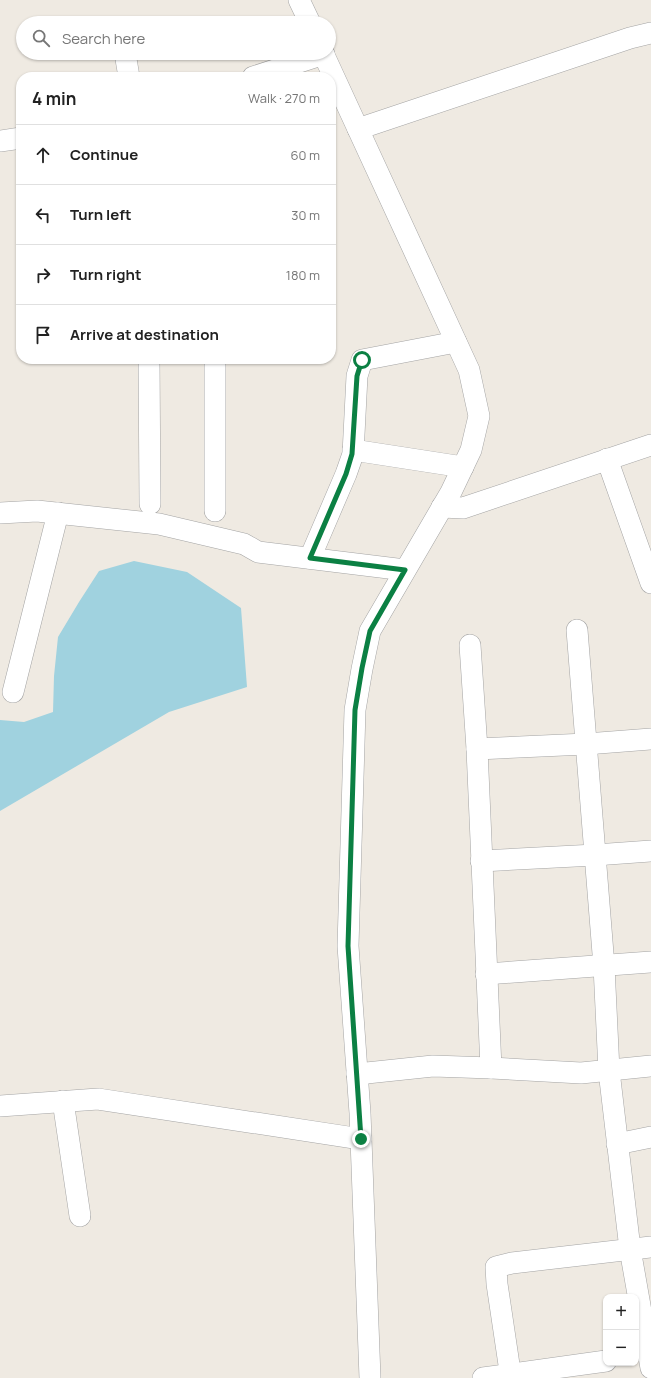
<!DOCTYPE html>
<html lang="en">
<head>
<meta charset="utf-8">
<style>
	body { margin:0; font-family:Manrope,sans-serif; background:#f6f6f6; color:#222 }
	.controls { position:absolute; right:12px; bottom:12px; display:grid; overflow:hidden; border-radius:8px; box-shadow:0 1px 3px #0004 }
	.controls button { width:36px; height:36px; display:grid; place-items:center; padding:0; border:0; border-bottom:1px solid #e0e0e0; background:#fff; color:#222; font:20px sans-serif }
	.stop { position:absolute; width:12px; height:12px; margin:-9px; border:3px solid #0b8043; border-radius:50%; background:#fff }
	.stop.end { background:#0b8043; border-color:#fff; box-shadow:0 1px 4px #0008 }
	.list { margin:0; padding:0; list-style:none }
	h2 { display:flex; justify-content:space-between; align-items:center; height:52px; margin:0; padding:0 16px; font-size:17px }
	h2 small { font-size:13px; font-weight:400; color:#767676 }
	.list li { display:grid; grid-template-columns:26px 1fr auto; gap:12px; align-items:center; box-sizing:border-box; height:60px; padding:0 16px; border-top:1px solid #e0e0e0 }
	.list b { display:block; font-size:15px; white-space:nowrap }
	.list em { font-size:13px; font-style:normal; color:#767676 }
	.icon { flex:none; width:22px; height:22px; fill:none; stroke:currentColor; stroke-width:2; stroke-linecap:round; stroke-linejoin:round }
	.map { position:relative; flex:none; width:651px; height:1378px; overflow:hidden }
	.search { position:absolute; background:#fff; box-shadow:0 1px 3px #0004; left:16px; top:16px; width:320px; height:44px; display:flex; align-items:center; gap:10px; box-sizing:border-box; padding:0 14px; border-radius:22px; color:#767676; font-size:15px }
	.panel { position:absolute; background:#fff; box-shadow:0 1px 3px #0004; left:16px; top:72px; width:320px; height:292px; border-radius:16px }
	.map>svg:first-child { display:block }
	.water { fill:#a0d2df }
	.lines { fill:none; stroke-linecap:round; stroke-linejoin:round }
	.minor-casing { stroke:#a4a4a4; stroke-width:22 }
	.minor { stroke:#fff; stroke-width:21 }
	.route { stroke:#0b8043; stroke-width:5 }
</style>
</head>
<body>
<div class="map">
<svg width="651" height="1378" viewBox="0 0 651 1378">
	<rect width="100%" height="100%" fill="#efeae2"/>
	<polygon class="water" points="134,561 187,572 241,608 247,687 169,712 0,811 0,720 24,722 53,712 54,676 58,637 79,602 99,571"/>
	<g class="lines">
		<defs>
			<g id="minor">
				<polyline points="299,0 310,23"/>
				<polyline points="125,53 129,77"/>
				<polyline points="323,53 469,370 479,416 471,450 451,492 370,631 362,669 355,710 348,946 360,1113 370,1378"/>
				<polyline points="253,77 324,54"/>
				<polyline points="358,129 630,38 651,33"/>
				<polyline points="0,141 21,138"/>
				<polyline points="149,359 150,504"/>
				<polyline points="215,359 215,511"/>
				<polyline points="353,450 463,467"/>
				<polyline points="607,459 651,583"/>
				<polyline points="442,507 463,508 651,445"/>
				<polyline points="0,513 37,511 159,524 244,544 258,552 405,570"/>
				<polyline points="310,558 346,474 353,454 357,376 362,360 456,342"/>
				<polyline points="577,630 604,966 609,1071 630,1249 651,1368"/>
				<polyline points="470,645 477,749 491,1068"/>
				<polyline points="13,692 58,513"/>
				<polyline points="477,749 586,744 651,739"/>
				<polyline points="481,861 595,855 651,851"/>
				<polyline points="486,974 651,962"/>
				<polyline points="357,1074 433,1066 491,1068 581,1073 651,1066"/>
				<polyline points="63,1101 80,1216"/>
				<polyline points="0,1106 98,1099 361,1139"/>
				<polyline points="617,1144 651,1137"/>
				<polyline points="483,1378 606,1361"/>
				<polyline points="511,1378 497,1284 496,1267 512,1263 651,1247"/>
			</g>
		</defs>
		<use href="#minor" class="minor-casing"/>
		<use href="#minor" class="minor"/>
	</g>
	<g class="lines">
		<polyline class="route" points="361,1139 348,946 355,710 362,668 370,631 405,570 310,558 346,474 352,454 357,376 362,360"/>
	</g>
</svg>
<div class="controls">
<button>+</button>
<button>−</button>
</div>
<div class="stop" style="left:362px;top:360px"></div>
<div class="stop end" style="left:361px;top:1139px"></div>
<div class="search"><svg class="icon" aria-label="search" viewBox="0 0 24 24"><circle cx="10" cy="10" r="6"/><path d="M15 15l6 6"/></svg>Search here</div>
<section class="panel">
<h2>4 min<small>Walk · 270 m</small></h2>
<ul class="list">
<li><svg class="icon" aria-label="ahead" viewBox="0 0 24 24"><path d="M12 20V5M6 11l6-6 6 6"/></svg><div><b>Continue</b></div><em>60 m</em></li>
<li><svg class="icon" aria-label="left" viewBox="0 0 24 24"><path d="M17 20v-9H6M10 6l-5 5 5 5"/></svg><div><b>Turn left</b></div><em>30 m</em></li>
<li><svg class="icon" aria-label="right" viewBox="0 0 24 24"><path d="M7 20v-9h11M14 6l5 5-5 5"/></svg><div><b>Turn right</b></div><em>180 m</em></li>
<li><svg class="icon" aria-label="arrive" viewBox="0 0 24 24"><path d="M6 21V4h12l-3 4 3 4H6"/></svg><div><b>Arrive at destination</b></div></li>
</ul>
</section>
</div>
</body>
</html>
